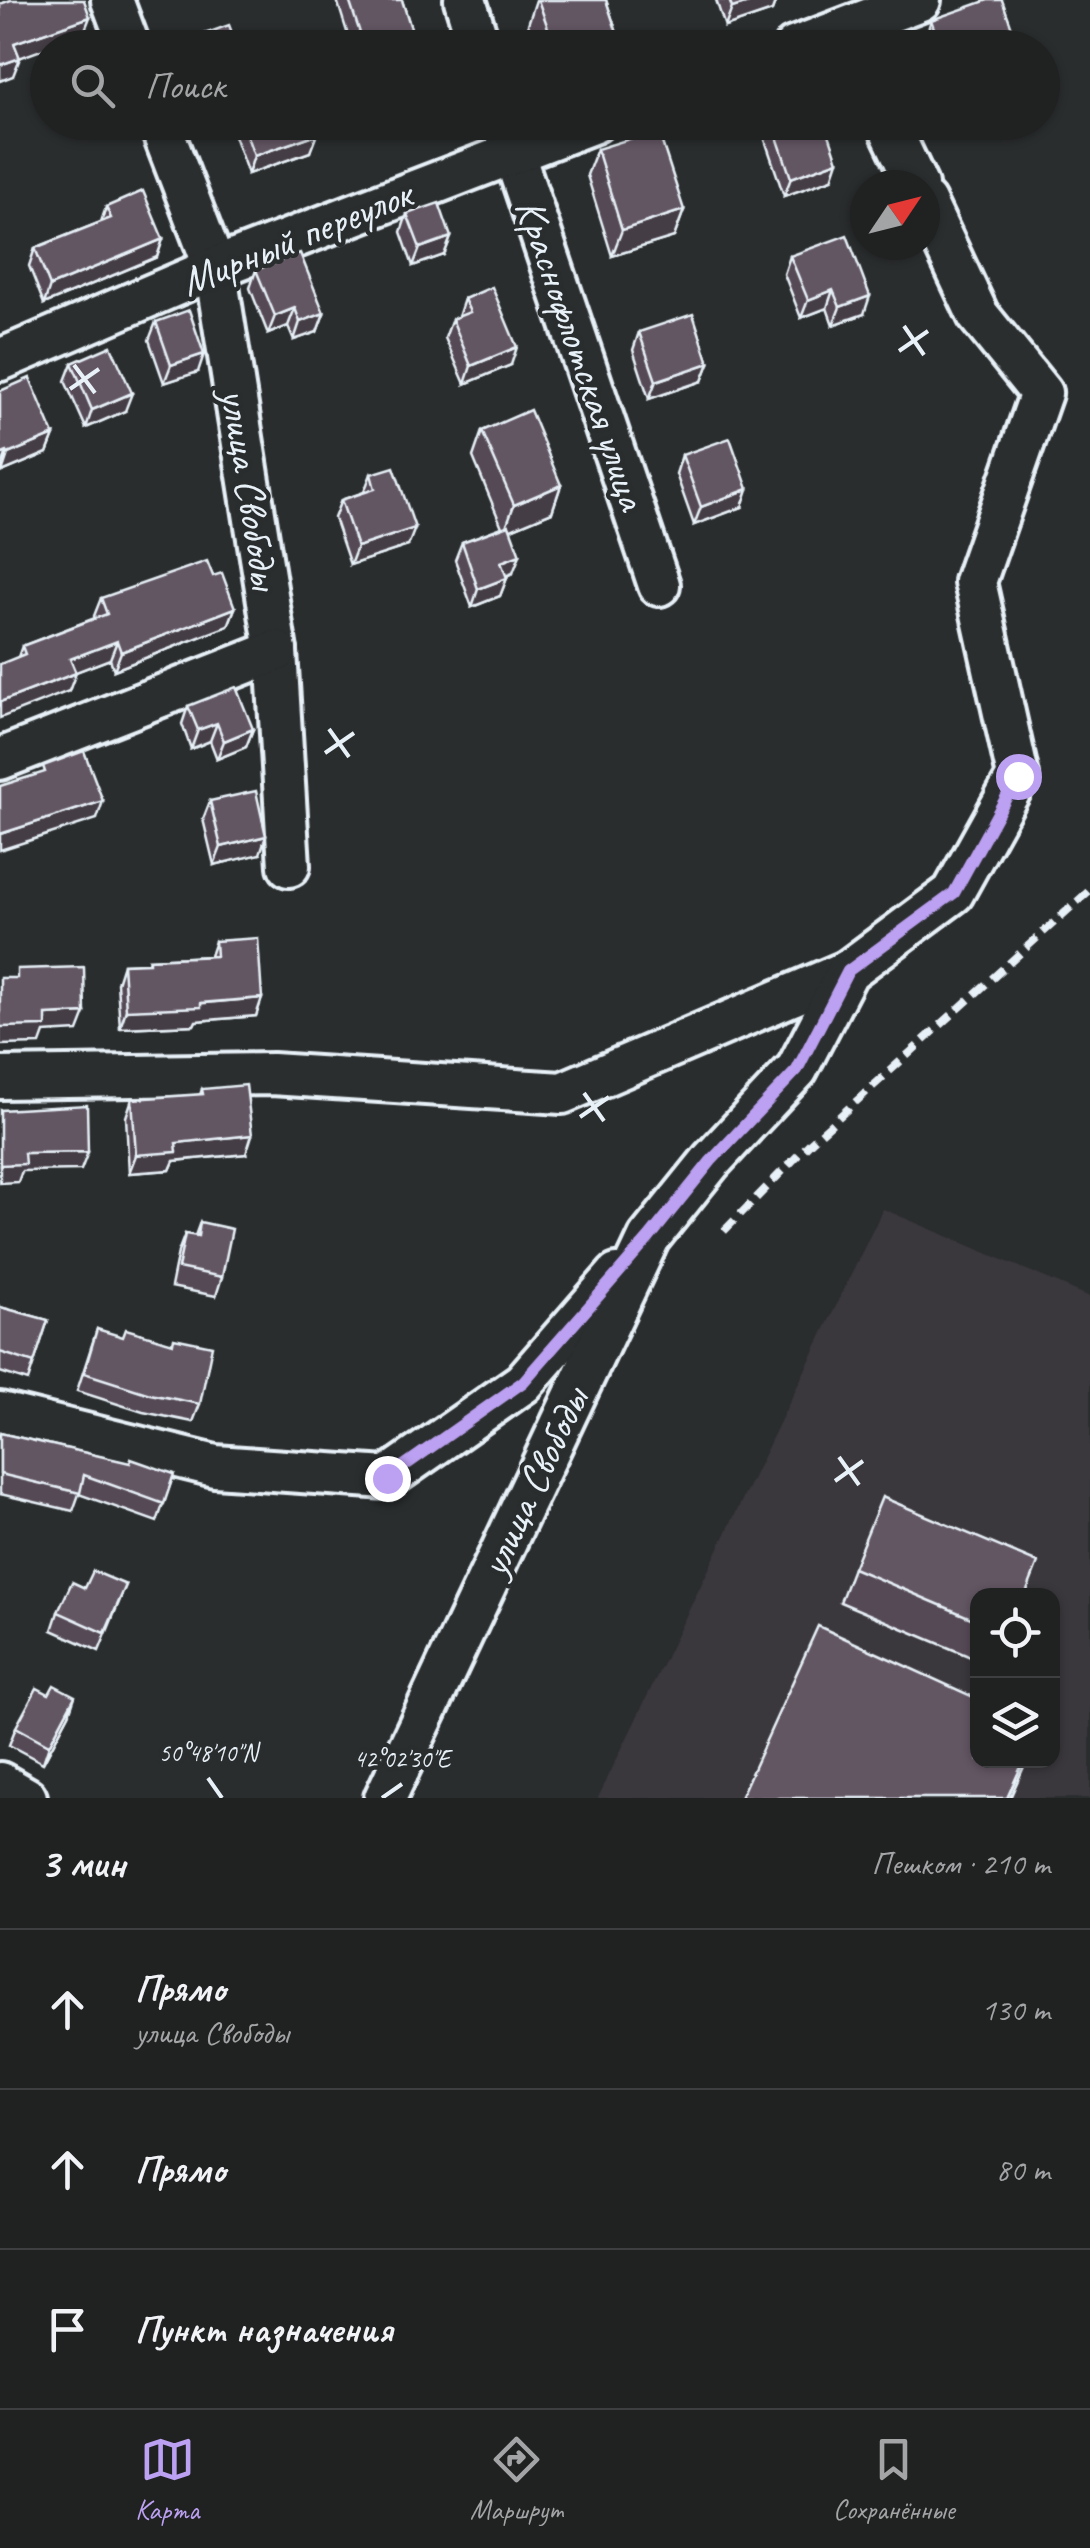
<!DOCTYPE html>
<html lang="ru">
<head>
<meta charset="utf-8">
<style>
	body { margin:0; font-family:Caveat,sans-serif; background:#282a2a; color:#f1f3f6 }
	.controls { position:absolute; right:30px; bottom:30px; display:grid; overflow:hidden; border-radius:20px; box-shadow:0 2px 8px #0004 }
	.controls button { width:90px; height:90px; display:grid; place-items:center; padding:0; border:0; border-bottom:2px solid #3d3f40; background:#202222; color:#f1f3f6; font:50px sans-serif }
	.compass { position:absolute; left:850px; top:170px; width:90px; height:90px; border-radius:50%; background:#202222; box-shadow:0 2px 8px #0004; rotate:55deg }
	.stop { position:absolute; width:30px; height:30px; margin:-22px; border:8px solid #bca0f2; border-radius:50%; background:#fff }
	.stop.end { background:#bca0f2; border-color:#fff; box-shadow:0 2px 10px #0008 }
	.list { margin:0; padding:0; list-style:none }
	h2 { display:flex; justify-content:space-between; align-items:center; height:130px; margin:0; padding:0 40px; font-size:42px }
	h2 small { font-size:32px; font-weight:400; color:#a2a4a5 }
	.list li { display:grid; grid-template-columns:65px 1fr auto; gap:30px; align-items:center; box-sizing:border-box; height:160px; padding:0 40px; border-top:2px solid #3d3f40 }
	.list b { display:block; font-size:38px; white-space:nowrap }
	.list p { margin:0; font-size:32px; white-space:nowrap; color:#a2a4a5 }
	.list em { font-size:32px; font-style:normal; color:#a2a4a5 }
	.icon { flex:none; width:55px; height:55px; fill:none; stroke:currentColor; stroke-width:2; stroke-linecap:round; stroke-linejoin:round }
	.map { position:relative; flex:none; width:1090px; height:1798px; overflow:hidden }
	.search { position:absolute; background:#202222; box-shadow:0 2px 8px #0004; left:30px; right:30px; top:30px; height:110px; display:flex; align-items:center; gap:25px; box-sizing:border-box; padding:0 35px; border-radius:55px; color:#a2a4a5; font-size:38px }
	.sheet { height:610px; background:#202222 }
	nav { display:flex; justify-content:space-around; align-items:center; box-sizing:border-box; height:140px; border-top:2px solid #3d3f40; background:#202222; font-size:28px; color:#a2a4a5 }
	nav a { display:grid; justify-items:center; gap:5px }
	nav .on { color:#bca0f2 }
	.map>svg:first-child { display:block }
	.built { fill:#3b393e; fill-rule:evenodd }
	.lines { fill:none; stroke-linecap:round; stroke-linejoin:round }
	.minor-casing { stroke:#e8f1f8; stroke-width:48 }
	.minor { stroke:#2a2d2e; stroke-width:40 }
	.rail { stroke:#e8f1f8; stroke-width:8; stroke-dasharray:15 8; stroke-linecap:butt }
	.wall { fill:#554a55; stroke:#e8f1f8; stroke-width:2.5 }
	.shaded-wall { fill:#453c45; stroke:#e8f1f8; stroke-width:2.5 }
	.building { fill:#635663; stroke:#e8f1f8; stroke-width:2.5 }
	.route { stroke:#bca0f2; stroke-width:12 }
	.ticks { fill:none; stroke:#e8f1f8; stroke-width:4 }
	.labels { text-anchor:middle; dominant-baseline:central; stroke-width:9; stroke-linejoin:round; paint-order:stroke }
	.street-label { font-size:42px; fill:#e8f1f8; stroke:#2a2d2e }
	.ticks-label { font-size:25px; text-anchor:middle; fill:#e8f1f8; stroke:#2a2d2e; stroke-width:9; stroke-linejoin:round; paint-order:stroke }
</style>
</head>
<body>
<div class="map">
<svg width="1090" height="1798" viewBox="0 0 1090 1798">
	<rect width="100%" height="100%" fill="#2a2d2e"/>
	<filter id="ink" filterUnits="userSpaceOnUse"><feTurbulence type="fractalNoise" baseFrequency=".01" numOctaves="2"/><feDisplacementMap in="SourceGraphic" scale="20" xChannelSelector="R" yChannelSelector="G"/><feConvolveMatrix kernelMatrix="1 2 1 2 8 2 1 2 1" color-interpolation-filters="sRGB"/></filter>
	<g filter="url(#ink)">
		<path class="built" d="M 883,1209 L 1090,1297 L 1090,1798 L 598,1798 ZM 978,1596 L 1052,1596 L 1052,1760 L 978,1760 Z"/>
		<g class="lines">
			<defs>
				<g id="minor">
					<polyline points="112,0 130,48"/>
					<polyline points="465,0 480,48"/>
					<polyline points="794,48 920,0"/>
					<polyline points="159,122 215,268 276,651 289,866"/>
					<polyline points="503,122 659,585"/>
					<polyline points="887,122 917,185"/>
					<polyline points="0,360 215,268 594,122"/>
					<polyline points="0,759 276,651"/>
					<polyline points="0,1078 272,1074 562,1093 848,971"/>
					<polyline points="0,1413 215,1466 387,1478 523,1383 617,1275"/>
					<polyline points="0,1783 26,1798"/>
					<polyline points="385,1798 649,1238 711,1161 797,1069 848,971 953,893 1018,776 975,582 1041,393 978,315 925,202"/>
				</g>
			</defs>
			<use href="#minor" class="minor-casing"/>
			<use href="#minor" class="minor"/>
			<polyline class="rail" points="724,1231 809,1144 1090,890"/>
		</g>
		<g class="wall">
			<polygon points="337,0 402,0 415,41 413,48 352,48"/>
			<polygon points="536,0 606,0 618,36 614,48 536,48 528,24"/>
			<polygon points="716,0 776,0 772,11 725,27"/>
			<polygon points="931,20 1012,48 922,48"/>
			<polygon points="229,122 313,122 310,152 248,174"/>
			<polygon points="772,122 832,179 784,196 765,140"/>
			<polygon points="597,149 684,210 674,237 612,256 587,175"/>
			<polygon points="106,207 163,239 157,257 44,304 29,266 35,248 101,222"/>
			<polygon points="407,214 451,237 444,255 413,266 401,232"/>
			<polygon points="790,256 864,314 833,325 827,308 801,318 784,274"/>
			<polygon points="256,270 324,313 317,332 294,340 288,326 268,334 250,288"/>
			<polygon points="464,299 511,365 465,384 445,338 452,319 458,317"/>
			<polygon points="156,322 198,372 164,383 149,340"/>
			<polygon points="639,332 709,363 702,381 649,399 633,350"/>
			<polygon points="72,363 125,411 86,428 65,381"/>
			<polygon points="0,391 54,435 47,453 2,472"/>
			<polygon points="482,431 561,485 552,512 511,529 513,573 506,576 507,578 500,596 472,607 455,560 462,542 502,527 473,457"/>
			<polygon points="682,455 742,507 694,525 676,474"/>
			<polygon points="371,474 408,546 350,565 334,518 341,500 364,492"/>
			<polygon points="213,576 235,608 228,626 114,670 110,659 75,672 69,691 18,657 22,646 95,618 94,616 101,598"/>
			<polygon points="188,706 253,729 246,747 217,759 210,741 191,749 182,724"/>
			<polygon points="210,801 260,854 214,865 203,819"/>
			<polygon points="215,941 262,998 256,1016 196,1021 194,1025 120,1028 117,983 123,964 148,963 149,959 210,956"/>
			<polygon points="202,1089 246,1154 174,1161 170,1170 129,1173 126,1117 132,1099 200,1095"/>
			<polygon points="200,1222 222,1277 216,1296 171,1287 178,1252 185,1234 195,1236"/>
			<polygon points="0,1307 48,1320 28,1381 0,1372"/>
			<polygon points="97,1329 200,1404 193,1422 143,1412 77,1391"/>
			<polygon points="0,1433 174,1474 157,1522 79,1494 73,1511 0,1494"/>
			<polygon points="853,1568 978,1596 978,1660 840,1602"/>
			<polygon points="126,1585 99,1651 52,1630 58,1612 85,1588"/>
			<polygon points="69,1714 43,1763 9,1745 16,1727"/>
		</g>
		<g class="shaded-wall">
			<polygon points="758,0 776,0 772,11 725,27 732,8"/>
			<polygon points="90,17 83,35 8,62 14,43"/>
			<polygon points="576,33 571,48 551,48 553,42"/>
			<polygon points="618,36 614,48 584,48"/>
			<polygon points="1016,39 1012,48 991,48"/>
			<polygon points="415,41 413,48 402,48 403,45"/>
			<polygon points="20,58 13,76 0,81 0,65"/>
			<polygon points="317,134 310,152 248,174 254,156"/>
			<polygon points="838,161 832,179 784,196 791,178"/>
			<polygon points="684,210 674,237 612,256 622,230"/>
			<polygon points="451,237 444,255 413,266 420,248"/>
			<polygon points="163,239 157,257 44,304 50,286"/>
			<polygon points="833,290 827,308 801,318 808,300"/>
			<polygon points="870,296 864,314 833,325 840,307"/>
			<polygon points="295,308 288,326 268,334 275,316"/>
			<polygon points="324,313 317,332 294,340 300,322"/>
			<polygon points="517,347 511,365 465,384 471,366"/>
			<polygon points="204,354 198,372 164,383 171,365"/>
			<polygon points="709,363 702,381 649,399 656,381"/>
			<polygon points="132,393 125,411 86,428 92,410"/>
			<polygon points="54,435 47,453 2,472 8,454"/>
			<polygon points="7,452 0,470 0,455"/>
			<polygon points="561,485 552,512 504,532 514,505"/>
			<polygon points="748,489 742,507 694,525 701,507"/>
			<polygon points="415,528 408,546 350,565 357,547"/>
			<polygon points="520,555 513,573 494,580 501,562"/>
			<polygon points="507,578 500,596 472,607 478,589"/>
			<polygon points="235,608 228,626 114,670 121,652"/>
			<polygon points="117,641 110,659 63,677 70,659"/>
			<polygon points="76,673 69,691 0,718 0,702"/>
			<polygon points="217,723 210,741 191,749 198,730"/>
			<polygon points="253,729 246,747 217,759 224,741"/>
			<polygon points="103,801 97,819 0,850 0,834"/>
			<polygon points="266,836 260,854 214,865 221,847"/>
			<polygon points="262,998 256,1016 196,1021 194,1025 120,1028 126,1010"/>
			<polygon points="85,1013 78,1031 44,1033 40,1044 0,1045 0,1027 46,1015"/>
			<polygon points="252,1135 246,1154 174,1161 170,1170 129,1173 136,1155 176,1143"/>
			<polygon points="88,1152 81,1170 22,1171 18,1182 0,1183 0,1165 24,1153"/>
			<polygon points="75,1696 69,1714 43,1763 49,1745"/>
			<polygon points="1024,1760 1027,1760 1010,1798 1007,1798"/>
		</g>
		<g class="building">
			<polygon points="11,0 84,0 90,17 14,43 20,58 0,65 0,4"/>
			<polygon points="349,0 402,0 415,41 403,45 404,48 365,48"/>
			<polygon points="538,0 606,0 618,36 584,48 581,48 576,33 553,42"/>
			<polygon points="729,0 758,0 732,8"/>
			<polygon points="988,0 1002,0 1016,39 991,48 941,48 931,20"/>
			<polygon points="229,25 238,48 184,48 182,42"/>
			<polygon points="242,122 313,122 317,134 254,156"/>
			<polygon points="772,122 825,122 838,161 791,178"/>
			<polygon points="658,130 684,210 622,230 597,149"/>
			<polygon points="143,191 163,239 50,286 35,248 111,218 106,207"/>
			<polygon points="439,203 451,237 420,248 407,214"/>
			<polygon points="847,235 870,296 840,307 833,290 808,300 790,256"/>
			<polygon points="300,253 324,313 300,322 295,308 275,316 256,270"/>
			<polygon points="492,287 517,347 471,366 452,319 470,312 464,299"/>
			<polygon points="189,310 204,354 171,365 156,322"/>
			<polygon points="693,314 709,363 656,381 639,332"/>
			<polygon points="111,346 132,393 92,410 72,363"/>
			<polygon points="30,378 54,435 8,454 7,452 0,455 0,391"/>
			<polygon points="530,410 561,485 514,505 482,431"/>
			<polygon points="730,438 748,489 701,507 682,455"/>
			<polygon points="394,467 415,528 357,547 341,500 375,489 371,474"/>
			<polygon points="509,525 520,555 501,562 507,578 478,589 462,542"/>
			<polygon points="207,561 213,576 222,573 235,608 121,652 117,641 70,659 76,673 0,702 0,664 25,654 22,646 107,614 101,598"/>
			<polygon points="236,687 253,729 224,741 217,723 198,730 188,706"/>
			<polygon points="84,751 103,801 0,834 0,786 45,772 43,766"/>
			<polygon points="256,791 266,836 221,847 210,801"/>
			<polygon points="258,938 262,998 201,1003 201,1007 126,1010 123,964 149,963 149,959 216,956 215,941"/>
			<polygon points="84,967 85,1013 46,1015 46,1026 0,1027 0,978 17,978 17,969"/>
			<polygon points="246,1085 252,1135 176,1143 177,1152 136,1155 132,1099 203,1094 202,1089"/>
			<polygon points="87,1105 88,1152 24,1153 25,1164 0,1165 0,1110"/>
			<polygon points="200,1222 232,1229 222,1277 178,1268 185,1234 198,1236"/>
			<polygon points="0,1307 48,1320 34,1363 0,1352"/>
			<polygon points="97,1329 123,1337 126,1329 173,1343 174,1338 212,1346 200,1404 150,1394 84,1373"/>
			<polygon points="0,1433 130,1463 131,1459 174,1474 164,1504 84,1475 80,1493 0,1474"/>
			<polygon points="882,1497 1038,1563 1025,1596 978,1596 978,1621 853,1568"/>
			<polygon points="93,1571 126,1585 105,1633 58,1612 72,1582 85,1588"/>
			<polygon points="818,1626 978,1699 978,1760 1024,1760 1007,1798 740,1798"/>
			<polygon points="54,1685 75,1696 49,1745 16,1727 37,1688 49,1694"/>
		</g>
	</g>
	<g class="lines" filter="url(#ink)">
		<polyline class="route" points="387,1478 523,1382 649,1238 711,1161 797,1070 848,971 954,893 1018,776"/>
	</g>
	<path class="ticks" d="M 904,326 L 924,355M 899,351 L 928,331M 74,365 L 95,393M 70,389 L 99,369M 329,729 L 349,757M 325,753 L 354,733M 584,1093 L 604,1121M 580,1117 L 609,1097M 839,1457 L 859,1485M 835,1481 L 863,1461M 208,1778 L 222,1798M 382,1798 L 402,1784"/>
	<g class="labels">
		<g class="street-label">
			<text transform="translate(296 238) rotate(-22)">Мирный переулок</text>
			<text transform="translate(581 354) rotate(71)">Краснофлотская улица</text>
			<text transform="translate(250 489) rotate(81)">улица Свободы</text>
			<text transform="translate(534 1482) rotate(-65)">улица Свободы</text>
		</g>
	</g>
	<g class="ticks-label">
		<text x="208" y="1761">50°48'10"N</text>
		<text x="402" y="1767">42°02'30"E</text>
	</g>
</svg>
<div class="controls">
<button><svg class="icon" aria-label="locate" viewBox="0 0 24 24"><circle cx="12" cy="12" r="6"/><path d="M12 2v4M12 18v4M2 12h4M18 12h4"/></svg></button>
<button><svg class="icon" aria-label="layers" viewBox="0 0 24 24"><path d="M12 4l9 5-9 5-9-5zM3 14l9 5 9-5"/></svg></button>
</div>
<svg class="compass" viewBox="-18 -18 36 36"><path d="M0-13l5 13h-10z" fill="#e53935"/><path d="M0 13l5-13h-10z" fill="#a2a4a5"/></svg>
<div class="stop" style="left:1018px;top:776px"></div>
<div class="stop end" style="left:387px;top:1478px"></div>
<div class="search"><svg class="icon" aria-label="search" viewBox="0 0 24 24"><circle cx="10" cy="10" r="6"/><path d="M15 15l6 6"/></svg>Поиск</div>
</div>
<section class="sheet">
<h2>3 мин<small>Пешком · 210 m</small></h2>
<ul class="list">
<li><svg class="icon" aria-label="ahead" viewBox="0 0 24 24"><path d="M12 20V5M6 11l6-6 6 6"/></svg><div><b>Прямо</b><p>улица Свободы</p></div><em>130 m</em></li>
<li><svg class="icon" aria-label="ahead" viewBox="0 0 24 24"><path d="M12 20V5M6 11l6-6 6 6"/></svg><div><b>Прямо</b></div><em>80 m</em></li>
<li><svg class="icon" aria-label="arrive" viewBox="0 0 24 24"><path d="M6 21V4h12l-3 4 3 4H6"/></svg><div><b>Пункт назначения</b></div></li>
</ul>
</section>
<nav>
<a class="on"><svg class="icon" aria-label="map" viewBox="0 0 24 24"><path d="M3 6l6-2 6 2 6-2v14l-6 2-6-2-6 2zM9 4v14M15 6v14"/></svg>Карта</a>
<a><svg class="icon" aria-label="directions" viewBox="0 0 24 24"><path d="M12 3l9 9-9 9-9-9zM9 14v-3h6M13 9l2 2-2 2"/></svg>Маршрут</a>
<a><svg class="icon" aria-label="saved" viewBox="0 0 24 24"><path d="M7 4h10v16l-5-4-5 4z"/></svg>Сохранённые</a>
</nav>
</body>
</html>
